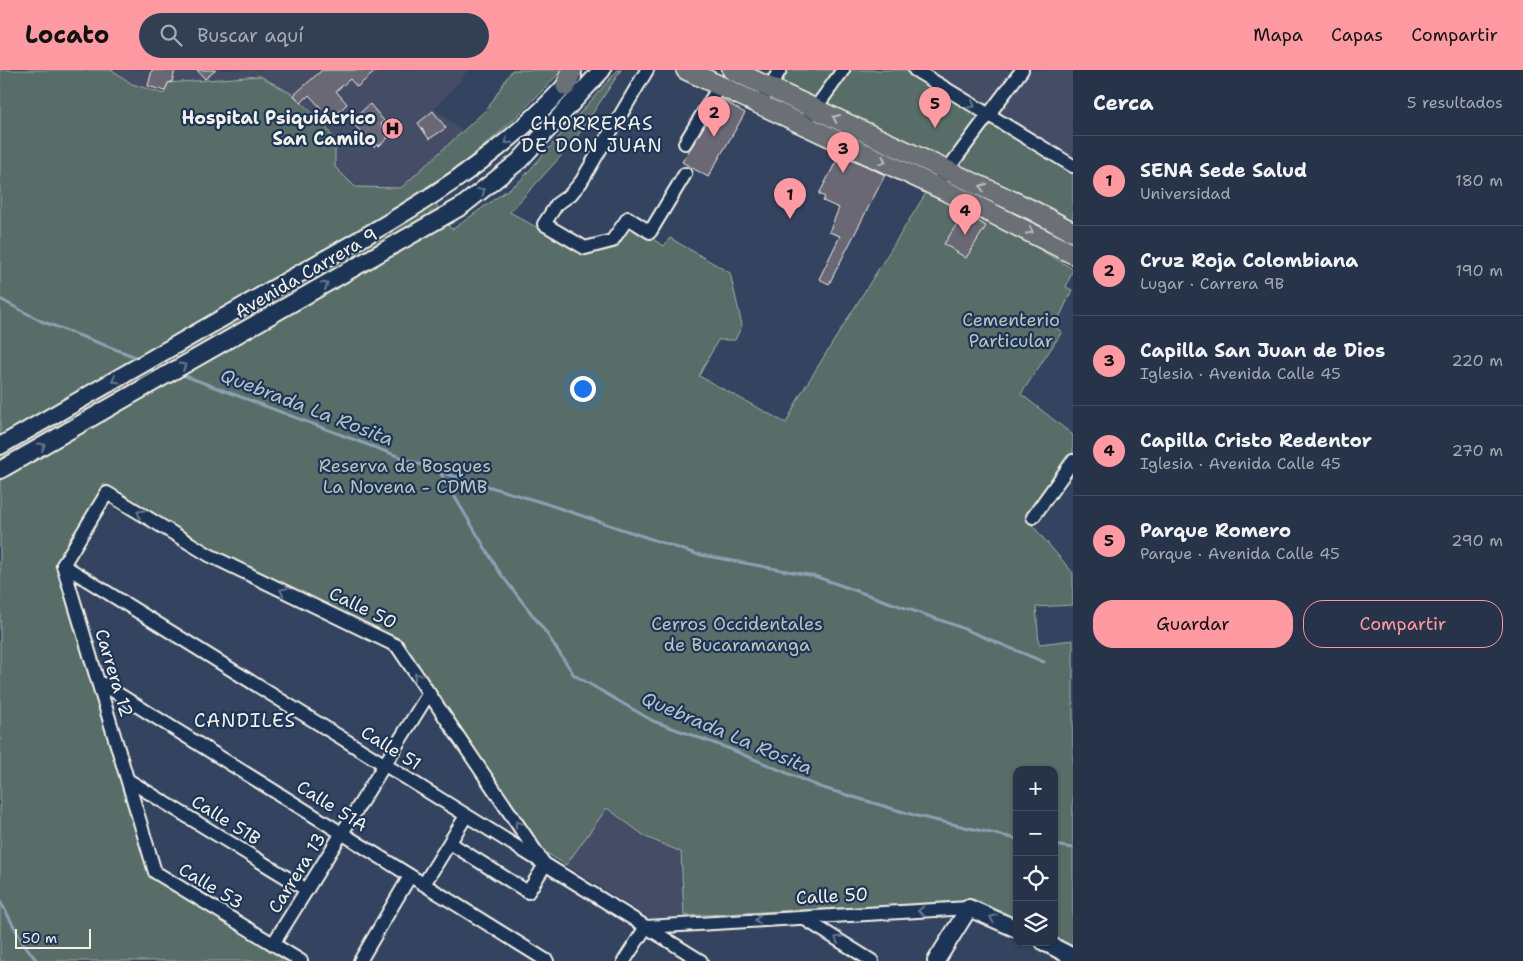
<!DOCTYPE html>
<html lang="es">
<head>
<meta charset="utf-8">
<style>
	body { margin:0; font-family:"Shantell Sans",sans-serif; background:#333f52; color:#f1f3f6 }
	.controls { position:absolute; right:15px; bottom:15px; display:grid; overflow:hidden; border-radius:10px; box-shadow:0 1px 4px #0004 }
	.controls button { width:45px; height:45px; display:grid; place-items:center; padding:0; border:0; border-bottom:1px solid #434e60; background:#273348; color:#f1f3f6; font:25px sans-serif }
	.scale { position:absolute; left:15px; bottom:12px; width:76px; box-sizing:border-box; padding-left:5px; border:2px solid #f4f1e8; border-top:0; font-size:14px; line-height:18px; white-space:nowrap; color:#f4f1e8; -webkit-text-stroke:4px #1d3557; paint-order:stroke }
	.you { position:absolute; left:582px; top:318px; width:18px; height:18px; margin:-12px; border:4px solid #fff; border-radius:50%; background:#1a73e8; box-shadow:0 0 0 8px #1a73e833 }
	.badge { display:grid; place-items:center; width:32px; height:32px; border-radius:50%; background:#ff9aa2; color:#111; font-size:16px; font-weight:700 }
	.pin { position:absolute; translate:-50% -41px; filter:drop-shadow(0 1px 2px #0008) }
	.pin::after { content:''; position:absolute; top:26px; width:18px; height:15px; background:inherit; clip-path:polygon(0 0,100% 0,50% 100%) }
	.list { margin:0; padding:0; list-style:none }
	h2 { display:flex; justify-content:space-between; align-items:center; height:65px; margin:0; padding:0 20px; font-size:21px }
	h2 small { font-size:16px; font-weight:400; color:#a4aab4 }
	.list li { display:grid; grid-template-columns:32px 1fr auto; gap:15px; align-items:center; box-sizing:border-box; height:90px; padding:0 20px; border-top:1px solid #434e60 }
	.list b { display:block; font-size:19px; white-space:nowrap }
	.list p { margin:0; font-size:16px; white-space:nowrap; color:#a4aab4 }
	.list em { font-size:16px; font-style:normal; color:#a4aab4 }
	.actions { display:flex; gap:10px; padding:15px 20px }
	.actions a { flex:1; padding:11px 0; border:1px solid #ff9aa2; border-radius:20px; text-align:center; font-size:18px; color:#ff9aa2 }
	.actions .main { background:#ff9aa2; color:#111 }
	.icon { flex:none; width:28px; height:28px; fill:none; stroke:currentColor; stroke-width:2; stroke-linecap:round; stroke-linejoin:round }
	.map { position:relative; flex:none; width:1073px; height:891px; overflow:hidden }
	header { display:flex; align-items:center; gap:30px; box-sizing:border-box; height:70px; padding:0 25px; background:#ff9aa2; color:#111 }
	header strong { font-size:24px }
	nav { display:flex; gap:28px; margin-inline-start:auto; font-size:18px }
	.search { width:350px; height:45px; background:#333f52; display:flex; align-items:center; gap:12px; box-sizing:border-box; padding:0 18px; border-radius:28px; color:#a4aab4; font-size:19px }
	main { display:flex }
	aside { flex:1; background:#273348 }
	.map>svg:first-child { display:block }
	.built { fill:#444e66 }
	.green { fill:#596d68; stroke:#a6afa8 }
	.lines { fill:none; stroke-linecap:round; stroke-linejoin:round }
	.stream { stroke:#8ca1b3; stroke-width:3 }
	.building { fill:#6a6775; stroke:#f4f1e8 }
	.street-casing { stroke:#f4f1e8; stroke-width:16 }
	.secondary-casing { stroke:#f4f1e8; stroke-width:20 }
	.primary-casing { stroke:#f4f1e8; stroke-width:22 }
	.street { stroke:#1d3557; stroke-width:12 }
	.secondary { stroke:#1d3557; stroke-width:16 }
	.primary { stroke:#6b6f75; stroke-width:19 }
	.oneway { stroke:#68778a }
	.oneway2 { stroke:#bdbdba }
	.labels { text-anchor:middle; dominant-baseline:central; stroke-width:4.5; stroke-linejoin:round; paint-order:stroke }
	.poi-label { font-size:18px; font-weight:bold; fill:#f4f1e8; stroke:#1d3557; text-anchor:end }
	.street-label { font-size:18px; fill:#f4f1e8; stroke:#1d3557 }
	.park-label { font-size:18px; fill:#bec3bb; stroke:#1d3557 }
	.neighbourhood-label { font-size:19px; letter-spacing:1px; fill:#f4f1e8; stroke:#1d3557 }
	.water-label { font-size:19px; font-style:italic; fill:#b7c2c9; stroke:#1d3557 }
</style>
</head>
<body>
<header>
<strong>Locato</strong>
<div class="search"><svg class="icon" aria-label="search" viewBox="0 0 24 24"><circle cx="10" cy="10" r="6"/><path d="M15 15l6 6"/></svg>Buscar aquí</div>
<nav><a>Mapa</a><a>Capas</a><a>Compartir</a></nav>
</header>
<main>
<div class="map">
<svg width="1073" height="891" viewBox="0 0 1073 891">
	<rect width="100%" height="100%" fill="#344460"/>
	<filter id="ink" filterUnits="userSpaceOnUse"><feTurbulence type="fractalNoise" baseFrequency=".02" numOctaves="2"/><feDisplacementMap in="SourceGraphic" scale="10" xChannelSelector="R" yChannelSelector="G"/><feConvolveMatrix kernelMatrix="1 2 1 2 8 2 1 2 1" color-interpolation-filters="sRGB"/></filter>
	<g filter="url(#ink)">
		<g class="built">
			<polygon points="112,0 467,0 460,11 434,39 463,62 401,118 355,118 335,97 335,71 324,54 292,24 168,13 164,24 132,14"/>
			<polygon points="927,0 1014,0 986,37"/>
			<polygon points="1029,0 1073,0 1073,87 998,40"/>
			<polygon points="607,738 646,767 681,782 684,846 649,848 566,795"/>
		</g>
		<g class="green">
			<path d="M 0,0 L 112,0 L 132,14 L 164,24 L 168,13 L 260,6 L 292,24 L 324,54 L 335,71 L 335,97 L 355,117 L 401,118 L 488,38 L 512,0 L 562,0 C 521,44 479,86 426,117 L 450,158 L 453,159 L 520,111 L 618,0 L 621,0 L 573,73 L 510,142 L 584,185 L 616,178 L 631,156 L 664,176 L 670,168 L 730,203 L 742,255 L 735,270 L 718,270 L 699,306 L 786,353 L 800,325 L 926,123 L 1017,166 L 1073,199 L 1066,217 L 1072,220 L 1055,257 L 1062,262 L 1021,324 L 1073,365 L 1073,383 L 1027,449 L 1073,503 L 1073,535 L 1036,537 L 1039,574 L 1073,570 L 1073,879 L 1054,870 L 1054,700 L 1017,700 L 1017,851 L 975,831 L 684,846 L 681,782 L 646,767 L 607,738 L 566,795 L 545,782 L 400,569 L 208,477 L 104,414 L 55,495 L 149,806 L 287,891 L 0,891 Z"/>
			<polygon points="785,0 906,0 1073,102 1073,147 1068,153 777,14"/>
		</g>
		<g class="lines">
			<g class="stream">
				<polyline points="0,229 41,251 141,289"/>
				<polyline points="154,294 167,299"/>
				<polyline points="180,304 440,402 500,503 545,561 574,605 653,651 730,679 820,717 917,746 1017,769"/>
				<polyline points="440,402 544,433 696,484 814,506 957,556 1044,592"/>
				<polyline points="1054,775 1073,778"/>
				<polyline points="0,831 23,873 37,891"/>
			</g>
		</g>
		<g class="building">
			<polygon points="152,0 175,0 172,12 168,13 165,21 148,16"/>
			<polygon points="197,0 216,0 205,9"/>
			<polygon points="322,0 377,0 357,17 350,9 336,21 347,34 331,49 309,25 301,33 294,25"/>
			<polygon points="721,29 745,43 708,107 682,92"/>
			<polygon points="370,34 384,51 381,54 388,68 379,76 377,74 374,77 351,51"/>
			<polygon points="433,41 446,58 429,69 418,53"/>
			<polygon points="840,84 885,105 829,214 819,209 840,166 829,162 839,138 823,131 825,127 819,124"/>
			<polygon points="964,143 986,156 966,188 944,174"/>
		</g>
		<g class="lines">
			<defs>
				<g id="street">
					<polyline points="647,0 581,112 570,125 557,134 544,154 585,178 612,171 628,148 650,162 685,104"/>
					<polyline points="915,0 1073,96"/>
					<polyline points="760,33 780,0"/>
					<polyline points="804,54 843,0"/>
					<polyline points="685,73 720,15"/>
					<polyline points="935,116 1022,0"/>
					<polyline points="1033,447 1073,391"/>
					<polyline points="63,495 701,891"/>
					<polyline points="99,612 547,891"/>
					<polyline points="128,710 307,820"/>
					<polyline points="424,814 466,746"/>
					<polyline points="803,848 872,891"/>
					<polyline points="273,874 429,623"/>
					<polyline points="301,891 155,802 63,495 107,423 209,485 397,576 545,795 528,822 450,773"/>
					<polyline points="360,891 410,806"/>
					<polyline points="624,891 646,857 969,838"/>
				</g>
				<g id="secondary">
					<path d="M 0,376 C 95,321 190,266 285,212 C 391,151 491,100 573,7"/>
					<polyline points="0,400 462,136 519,91 602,0"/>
					<polyline points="1044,872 1073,887"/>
					<polyline points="936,891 969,838 1017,859"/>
				</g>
				<g id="primary">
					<polyline points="686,0 967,131 1073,184"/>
					<polyline points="732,0 1032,140 1073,162"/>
					<polyline points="566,16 572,0"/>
				</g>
			</defs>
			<use href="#street" class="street-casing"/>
			<use href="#secondary" class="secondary-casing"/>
			<use href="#primary" class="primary-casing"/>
			<use href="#street" class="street"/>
			<use href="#secondary" class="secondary"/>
			<use href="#primary" class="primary"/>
		</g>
		<defs><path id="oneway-chevron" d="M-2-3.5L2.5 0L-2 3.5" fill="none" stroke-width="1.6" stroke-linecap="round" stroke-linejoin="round" transform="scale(1.25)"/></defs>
		<g class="oneway">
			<use href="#oneway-chevron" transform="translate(972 35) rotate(31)"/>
			<use href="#oneway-chevron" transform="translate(508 71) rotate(140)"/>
			<use href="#oneway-chevron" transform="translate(482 121) rotate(-36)"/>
			<use href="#oneway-chevron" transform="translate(325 215) rotate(-30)"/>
			<use href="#oneway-chevron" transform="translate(183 296) rotate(-30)"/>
			<use href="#oneway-chevron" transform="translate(115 310) rotate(150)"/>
			<use href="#oneway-chevron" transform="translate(42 376) rotate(-30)"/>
			<use href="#oneway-chevron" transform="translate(140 443) rotate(-149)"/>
			<use href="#oneway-chevron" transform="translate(283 521) rotate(-154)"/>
			<use href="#oneway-chevron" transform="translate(417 606) rotate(-124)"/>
			<use href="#oneway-chevron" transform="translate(518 754) rotate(-124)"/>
			<use href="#oneway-chevron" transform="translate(921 841) rotate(177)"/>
			<use href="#oneway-chevron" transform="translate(993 848) rotate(-156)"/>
			<use href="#oneway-chevron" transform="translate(758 850) rotate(177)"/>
			<use href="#oneway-chevron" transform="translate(838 869) rotate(-148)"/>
		</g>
		<g class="oneway2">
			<use href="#oneway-chevron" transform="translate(836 48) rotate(-155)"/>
			<use href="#oneway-chevron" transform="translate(883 91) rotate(25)"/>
			<use href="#oneway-chevron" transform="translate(983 117) rotate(-155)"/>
			<use href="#oneway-chevron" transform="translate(1030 161) rotate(26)"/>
		</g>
	</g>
	<defs>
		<symbol id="hospital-disc" viewBox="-11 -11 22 22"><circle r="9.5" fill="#ff9aa2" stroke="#1d3557"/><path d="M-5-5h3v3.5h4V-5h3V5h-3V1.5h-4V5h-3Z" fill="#111"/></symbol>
	</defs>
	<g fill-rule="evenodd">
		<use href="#hospital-disc" x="380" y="46" width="25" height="25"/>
	</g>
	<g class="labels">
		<g class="poi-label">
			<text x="376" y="48">Hospital Psiquiátrico<tspan x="376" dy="21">San Camilo</tspan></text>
		</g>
		<g class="street-label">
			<text transform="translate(306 203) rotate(-30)">Avenida Carrera 9</text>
			<text transform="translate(363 538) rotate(26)">Calle 50</text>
			<text transform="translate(114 603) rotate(73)">Carrera 12</text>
			<text transform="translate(391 678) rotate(32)">Calle 51</text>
			<text transform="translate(332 736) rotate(32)">Calle 51A</text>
			<text transform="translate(226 750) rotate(32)">Calle 51B</text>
			<text transform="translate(297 803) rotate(-58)">Carrera 13</text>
			<text transform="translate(211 816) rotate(31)">Calle 53</text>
			<text transform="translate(832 826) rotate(-3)">Calle 50</text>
		</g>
		<g class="park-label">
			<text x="1011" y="250">Cementerio<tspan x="1011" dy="21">Particular</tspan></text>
			<text x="405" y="396">Reserva de Bosques<tspan x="405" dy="21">La Novena - CDMB</tspan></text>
			<text x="737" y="554">Cerros Occidentales<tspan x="737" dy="21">de Bucaramanga</tspan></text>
		</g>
		<g class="neighbourhood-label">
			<text x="592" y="53">CHORRERAS<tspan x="592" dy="22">DE DON JUAN</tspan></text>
			<text x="245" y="650">CANDILES</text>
		</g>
		<g class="water-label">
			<text transform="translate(307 337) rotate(21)">Quebrada La Rosita</text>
			<text transform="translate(727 663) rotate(23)">Quebrada La Rosita</text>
		</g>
	</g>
</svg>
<div class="controls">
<button>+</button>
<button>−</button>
<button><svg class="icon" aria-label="locate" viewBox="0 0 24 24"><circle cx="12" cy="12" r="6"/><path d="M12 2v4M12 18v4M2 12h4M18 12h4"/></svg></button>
<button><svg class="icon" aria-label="layers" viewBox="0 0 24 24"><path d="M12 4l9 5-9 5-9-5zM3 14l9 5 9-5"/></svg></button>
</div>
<div class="scale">50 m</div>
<div class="you"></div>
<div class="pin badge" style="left:790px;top:149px">1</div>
<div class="pin badge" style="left:714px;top:67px">2</div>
<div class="pin badge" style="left:843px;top:103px">3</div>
<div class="pin badge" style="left:965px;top:165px">4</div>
<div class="pin badge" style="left:935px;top:58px">5</div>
</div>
<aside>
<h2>Cerca<small>5 resultados</small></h2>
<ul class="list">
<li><span class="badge">1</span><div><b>SENA Sede Salud</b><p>Universidad</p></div><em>180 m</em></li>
<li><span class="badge">2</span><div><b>Cruz Roja Colombiana</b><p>Lugar · Carrera 9B</p></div><em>190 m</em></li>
<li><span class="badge">3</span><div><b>Capilla San Juan de Dios</b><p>Iglesia · Avenida Calle 45</p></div><em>220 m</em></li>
<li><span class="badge">4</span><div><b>Capilla Cristo Redentor</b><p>Iglesia · Avenida Calle 45</p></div><em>270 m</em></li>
<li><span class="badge">5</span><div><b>Parque Romero</b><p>Parque · Avenida Calle 45</p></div><em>290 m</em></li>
</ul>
<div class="actions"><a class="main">Guardar</a><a>Compartir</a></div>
</aside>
</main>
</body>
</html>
